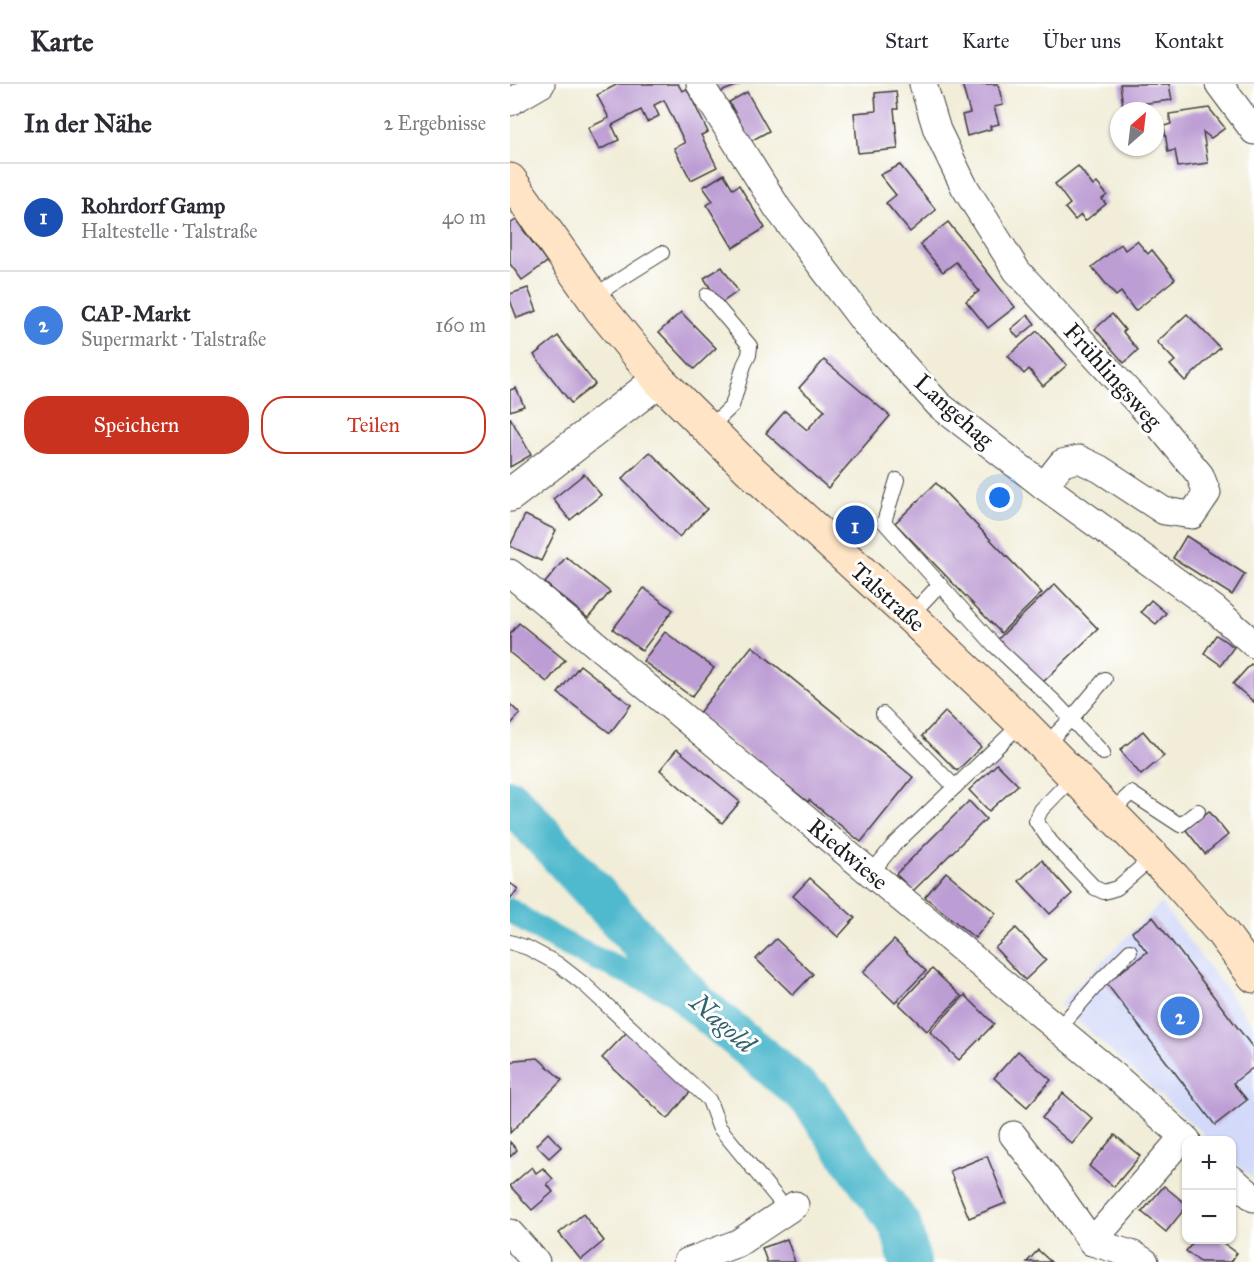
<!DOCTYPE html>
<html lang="de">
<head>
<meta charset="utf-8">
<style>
	body { margin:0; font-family:"IM FELL Great Primer",serif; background:#f7f7f7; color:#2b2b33 }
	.controls { position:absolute; right:18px; bottom:18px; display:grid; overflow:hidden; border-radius:12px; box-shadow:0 2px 4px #0004 }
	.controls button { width:54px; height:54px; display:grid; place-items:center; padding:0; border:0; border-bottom:2px solid #e1e1e2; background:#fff; color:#2b2b33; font:30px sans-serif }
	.compass { position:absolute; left:600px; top:18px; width:54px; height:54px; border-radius:50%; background:#fff; box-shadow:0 2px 4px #0004; rotate:28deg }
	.you { position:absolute; left:490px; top:414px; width:21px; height:21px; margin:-15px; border:4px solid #fff; border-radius:50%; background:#1a73e8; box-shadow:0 0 0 9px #1a73e833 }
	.badge { display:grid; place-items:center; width:39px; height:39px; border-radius:50%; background:#c8321e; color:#fff; font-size:20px; font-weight:700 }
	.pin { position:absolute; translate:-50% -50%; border:3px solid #fff; box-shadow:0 2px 6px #0006 }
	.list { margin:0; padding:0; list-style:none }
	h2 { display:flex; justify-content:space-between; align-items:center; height:78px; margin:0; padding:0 24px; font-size:26px }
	h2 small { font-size:20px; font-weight:400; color:#7c7c81 }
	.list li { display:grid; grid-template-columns:39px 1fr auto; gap:18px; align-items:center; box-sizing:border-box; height:108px; padding:0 24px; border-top:2px solid #e1e1e2 }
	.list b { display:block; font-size:22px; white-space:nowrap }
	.list p { margin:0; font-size:20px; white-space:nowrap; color:#7c7c81 }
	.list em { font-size:20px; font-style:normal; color:#7c7c81 }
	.actions { display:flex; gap:12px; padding:18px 24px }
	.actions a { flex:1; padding:14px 0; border:2px solid #c8321e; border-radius:24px; text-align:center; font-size:21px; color:#c8321e }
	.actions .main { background:#c8321e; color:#fff }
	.map { position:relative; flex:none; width:744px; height:1178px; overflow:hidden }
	header { display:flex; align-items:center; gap:36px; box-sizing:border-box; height:84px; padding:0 30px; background:#fff; border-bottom:2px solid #e1e1e2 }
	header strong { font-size:28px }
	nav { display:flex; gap:33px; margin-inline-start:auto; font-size:21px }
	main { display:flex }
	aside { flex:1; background:#fff }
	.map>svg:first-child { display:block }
	.built { fill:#d2d9f9 }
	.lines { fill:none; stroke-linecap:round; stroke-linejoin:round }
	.canal { stroke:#50b9cd; stroke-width:24 }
	.river { stroke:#50b9cd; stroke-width:42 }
	.building { fill:#bd9ed4 }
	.service-casing { stroke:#3c3b38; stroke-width:16 }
	.minor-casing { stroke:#3c3b38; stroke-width:29 }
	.tertiary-casing { stroke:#3c3b38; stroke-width:35 }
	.secondary-casing { stroke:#3c3b38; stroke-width:35 }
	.service { stroke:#fff; stroke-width:14 }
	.minor { stroke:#fff; stroke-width:27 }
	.tertiary { stroke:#fff; stroke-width:33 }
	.secondary { stroke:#ffe4c6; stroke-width:33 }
	.labels { text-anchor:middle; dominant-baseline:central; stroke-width:6; stroke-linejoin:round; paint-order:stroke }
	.street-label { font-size:24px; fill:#1c1c1c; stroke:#fff }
	.water-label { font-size:26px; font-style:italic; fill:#33636c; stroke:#fff }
</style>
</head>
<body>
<header>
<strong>Karte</strong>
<nav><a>Start</a><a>Karte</a><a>Über uns</a><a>Kontakt</a></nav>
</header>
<main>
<aside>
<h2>In der Nähe<small>2 Ergebnisse</small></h2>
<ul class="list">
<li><span class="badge" style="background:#1a4fb4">1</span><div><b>Rohrdorf Gamp</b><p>Haltestelle · Talstraße</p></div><em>40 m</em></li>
<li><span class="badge" style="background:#3f7fe0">2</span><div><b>CAP-Markt</b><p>Supermarkt · Talstraße</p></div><em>160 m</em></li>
</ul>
<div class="actions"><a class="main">Speichern</a><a>Teilen</a></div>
</aside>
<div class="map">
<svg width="744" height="1178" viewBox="0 0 744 1178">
	<rect width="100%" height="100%" fill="#fff"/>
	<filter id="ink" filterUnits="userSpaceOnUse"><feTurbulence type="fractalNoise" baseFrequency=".0167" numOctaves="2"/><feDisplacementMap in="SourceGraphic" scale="12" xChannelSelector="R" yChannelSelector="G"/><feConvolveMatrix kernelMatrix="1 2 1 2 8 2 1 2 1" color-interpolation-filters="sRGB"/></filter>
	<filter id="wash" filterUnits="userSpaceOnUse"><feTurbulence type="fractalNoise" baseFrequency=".008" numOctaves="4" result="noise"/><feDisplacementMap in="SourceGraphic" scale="24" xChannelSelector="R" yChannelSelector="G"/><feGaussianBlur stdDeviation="1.35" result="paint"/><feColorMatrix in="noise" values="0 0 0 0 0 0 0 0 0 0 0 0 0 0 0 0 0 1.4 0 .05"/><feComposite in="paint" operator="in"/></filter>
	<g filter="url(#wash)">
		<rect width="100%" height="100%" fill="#f1edd8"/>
		<polygon class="built" points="651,819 744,943 744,1096 722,1076 722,1056 700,1056 549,920"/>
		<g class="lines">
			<path class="canal" d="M 0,826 C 54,866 123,890 184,917"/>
			<polyline class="river" points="0,716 184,917 299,1013 391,1143 400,1178"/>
		</g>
		<g id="blocks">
			<g class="building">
				<polygon points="108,0 168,0 172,7 177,5 198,48 191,51 207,83 181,96 164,64 175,59 154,16 144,21 149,32 137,38 131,26 102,41 109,56 89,66 78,44 99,34 87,11"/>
				<polygon points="205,0 231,0 208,9"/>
				<polygon points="452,0 488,0 493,21 484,23 489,40 480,42 481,45 457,52 452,31 460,29"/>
				<polygon points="610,0 659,0 662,16 613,22"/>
				<polygon points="386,7 388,25 384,25 388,65 348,69 344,29 366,27 365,9"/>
				<polygon points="237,8 259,47 241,57 219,18"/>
				<polygon points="699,24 715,44 701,54 693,48 698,79 668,83 665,66 658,68 654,42 661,40 659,30"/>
				<polygon points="390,81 426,126 400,148 376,119 386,111 370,91"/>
				<polygon points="568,82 583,102 587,99 597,111 592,115 596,120 575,137 571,131 565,136 555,124 560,120 545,100"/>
				<polygon points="214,90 223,105 229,101 255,144 223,164 197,121 203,117 193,103"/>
				<polygon points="6,136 37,178 12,196 0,180 0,140"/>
				<polygon points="438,138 505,223 478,244 456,217 469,207 446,178 433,188 410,160"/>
				<polygon points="627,157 638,170 642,166 665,195 625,227 611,208 606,212 582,183 611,160 615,166"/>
				<polygon points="212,183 228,207 210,220 194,194"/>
				<polygon points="18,204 27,227 7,234 0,216 0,210"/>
				<polygon points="171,228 206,264 184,285 149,248"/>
				<polygon points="602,230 615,246 613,248 628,266 614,279 585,245"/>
				<polygon points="677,230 710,264 675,297 660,281 665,277 647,258"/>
				<polygon points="518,231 525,240 508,254 501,245"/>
				<polygon points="527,247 557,281 533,302 519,285 514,290 498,272"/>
				<polygon points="48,252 85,300 61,319 24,271"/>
				<polygon points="314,276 380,332 318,404 256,349 275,327 297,346 315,326 289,304"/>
				<polygon points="6,304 14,322 0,327 0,306"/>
				<polygon points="0,333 21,371 0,383"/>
				<polygon points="140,368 197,425 169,453 112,395"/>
				<polygon points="74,390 91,411 60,436 43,415"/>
				<polygon points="426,399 532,509 491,549 385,439"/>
				<polygon points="15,431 46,446 31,477 0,462"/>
				<polygon points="676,452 735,490 722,511 663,474"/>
				<polygon points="56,473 100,508 78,534 35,499"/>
				<polygon points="545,500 588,545 531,600 488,555"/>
				<polygon points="134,504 163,526 132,567 103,545"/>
				<polygon points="641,516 656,529 646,540 631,528"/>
				<polygon points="9,539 55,576 37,598 0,569 0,550"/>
				<polygon points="155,548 204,584 182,613 133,577"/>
				<polygon points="706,551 724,563 711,581 694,569"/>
				<polygon points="242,562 403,693 351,758 299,716 298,718 188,630"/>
				<polygon points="741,580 744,582 744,618 723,600"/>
				<polygon points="70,581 121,621 100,649 48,609"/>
				<polygon points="0,620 10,630 0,641"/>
				<polygon points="435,628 471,663 447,687 412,652"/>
				<polygon points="633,647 654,672 631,691 610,666"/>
				<polygon points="167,665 230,718 212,739 150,686"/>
				<polygon points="487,680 508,701 479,727 459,706"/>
				<polygon points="459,717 476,735 403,807 386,790"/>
				<polygon points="699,727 718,751 695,770 676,746"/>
				<polygon points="532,776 562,810 540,830 509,797"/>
				<polygon points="436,788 486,829 465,854 415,813"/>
				<polygon points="300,794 345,834 328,853 283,812"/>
				<polygon points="0,799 8,805 0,815"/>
				<polygon points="643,833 744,965 744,983 723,999 737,1016 705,1041 596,899 637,868 622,848"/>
				<polygon points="506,844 536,876 515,896 485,864"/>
				<polygon points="266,855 303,890 283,911 246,875"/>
				<polygon points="384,856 416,887 385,919 353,888"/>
				<polygon points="422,885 451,912 417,947 389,920"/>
				<polygon points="455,911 484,940 449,976 420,948"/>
				<polygon points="118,947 183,1004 158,1035 92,974"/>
				<polygon points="508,967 541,996 517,1023 484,994"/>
				<polygon points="28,974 52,996 0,1049 0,981 5,976"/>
				<polygon points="553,1009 583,1035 562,1060 532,1034"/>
				<polygon points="38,1049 51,1063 39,1074 26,1061"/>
				<polygon points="605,1051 630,1072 604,1103 579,1082"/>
				<polygon points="0,1058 7,1066 0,1073"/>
				<polygon points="477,1072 496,1119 459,1134 440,1087"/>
				<polygon points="22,1083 26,1089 33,1084 43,1095 37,1100 43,1108 22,1126 0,1102"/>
				<polygon points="654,1102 676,1120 676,1123 656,1148 632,1128"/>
				<polygon points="73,1130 94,1157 71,1176 49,1149"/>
				<polygon points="277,1155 285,1178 257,1178 252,1164"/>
				<polygon points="685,1156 709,1156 727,1169 721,1178 690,1178 676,1167"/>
				<polygon points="528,1166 541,1178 517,1178"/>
			</g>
		</g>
	</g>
	<g filter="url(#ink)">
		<use href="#blocks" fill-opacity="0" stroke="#3c3b38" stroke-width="1.5"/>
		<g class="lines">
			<defs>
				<g id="service">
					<polyline points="197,211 240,262 239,271 234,281 222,322 198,345"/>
					<polyline points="82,213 152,169"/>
					<polyline points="387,396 374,438 484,561 544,617 593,669"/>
					<polyline points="400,532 430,500"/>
					<polyline points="373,630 445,703"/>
					<polyline points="534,662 561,635 595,595"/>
					<polyline points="564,692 531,726 526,737 541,758 585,804 594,808 607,804 643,773"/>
					<polyline points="600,729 621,709 670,741 688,727"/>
					<polyline points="361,789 383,762 512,639"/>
					<polyline points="0,858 18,864 48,880 75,901 199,1016 209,1043 277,1126"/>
					<polyline points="548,945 590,897 620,867"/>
				</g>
				<g id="minor">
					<polyline points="190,0 268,125 355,239 429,321 534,402 703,524 744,560"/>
					<polyline points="413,0 427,46 454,102 507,187 648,340 690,391 697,409 682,431 654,427 590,385 569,375 552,379 534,402"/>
					<polyline points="709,0 744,47"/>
					<polyline points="0,18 31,0"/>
					<polyline points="0,489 606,993 677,1056"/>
					<polyline points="503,1051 536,1093 582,1158 624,1171 635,1178"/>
					<polyline points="722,1095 744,1114"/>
					<polyline points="0,1149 26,1178"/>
					<polyline points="582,1158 673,1053"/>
					<polyline points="177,1178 228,1159 285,1121"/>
				</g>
				<polyline id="tertiary" points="0,411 149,296"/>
				<polyline id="secondary" points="0,96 91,225 149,296 238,384 400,532 512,639 664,794 711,847 744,892"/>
			</defs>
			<use href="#service" class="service-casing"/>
			<use href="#minor" class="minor-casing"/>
			<use href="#tertiary" class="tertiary-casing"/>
			<use href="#secondary" class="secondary-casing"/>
			<use href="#service" class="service"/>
			<use href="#minor" class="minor"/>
			<use href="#tertiary" class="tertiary"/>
			<use href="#secondary" class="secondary"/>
		</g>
	</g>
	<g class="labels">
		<g class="street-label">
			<text transform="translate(603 292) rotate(48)">Frühlingsweg</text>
			<text transform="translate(444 327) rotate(42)">Langehag</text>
			<text transform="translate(378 513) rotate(42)">Talstraße</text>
			<text transform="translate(338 770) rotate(40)">Riedwiese</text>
		</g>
		<g class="water-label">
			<text transform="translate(213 939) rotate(41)">Nagold</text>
		</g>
	</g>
</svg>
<div class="controls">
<button>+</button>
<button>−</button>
</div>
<svg class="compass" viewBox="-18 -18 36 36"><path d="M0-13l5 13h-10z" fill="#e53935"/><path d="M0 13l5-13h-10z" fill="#7c7c81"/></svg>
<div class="you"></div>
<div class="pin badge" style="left:345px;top:441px;background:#1a4fb4">1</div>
<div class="pin badge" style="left:670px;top:932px;background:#3f7fe0">2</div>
</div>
</main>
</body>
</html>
